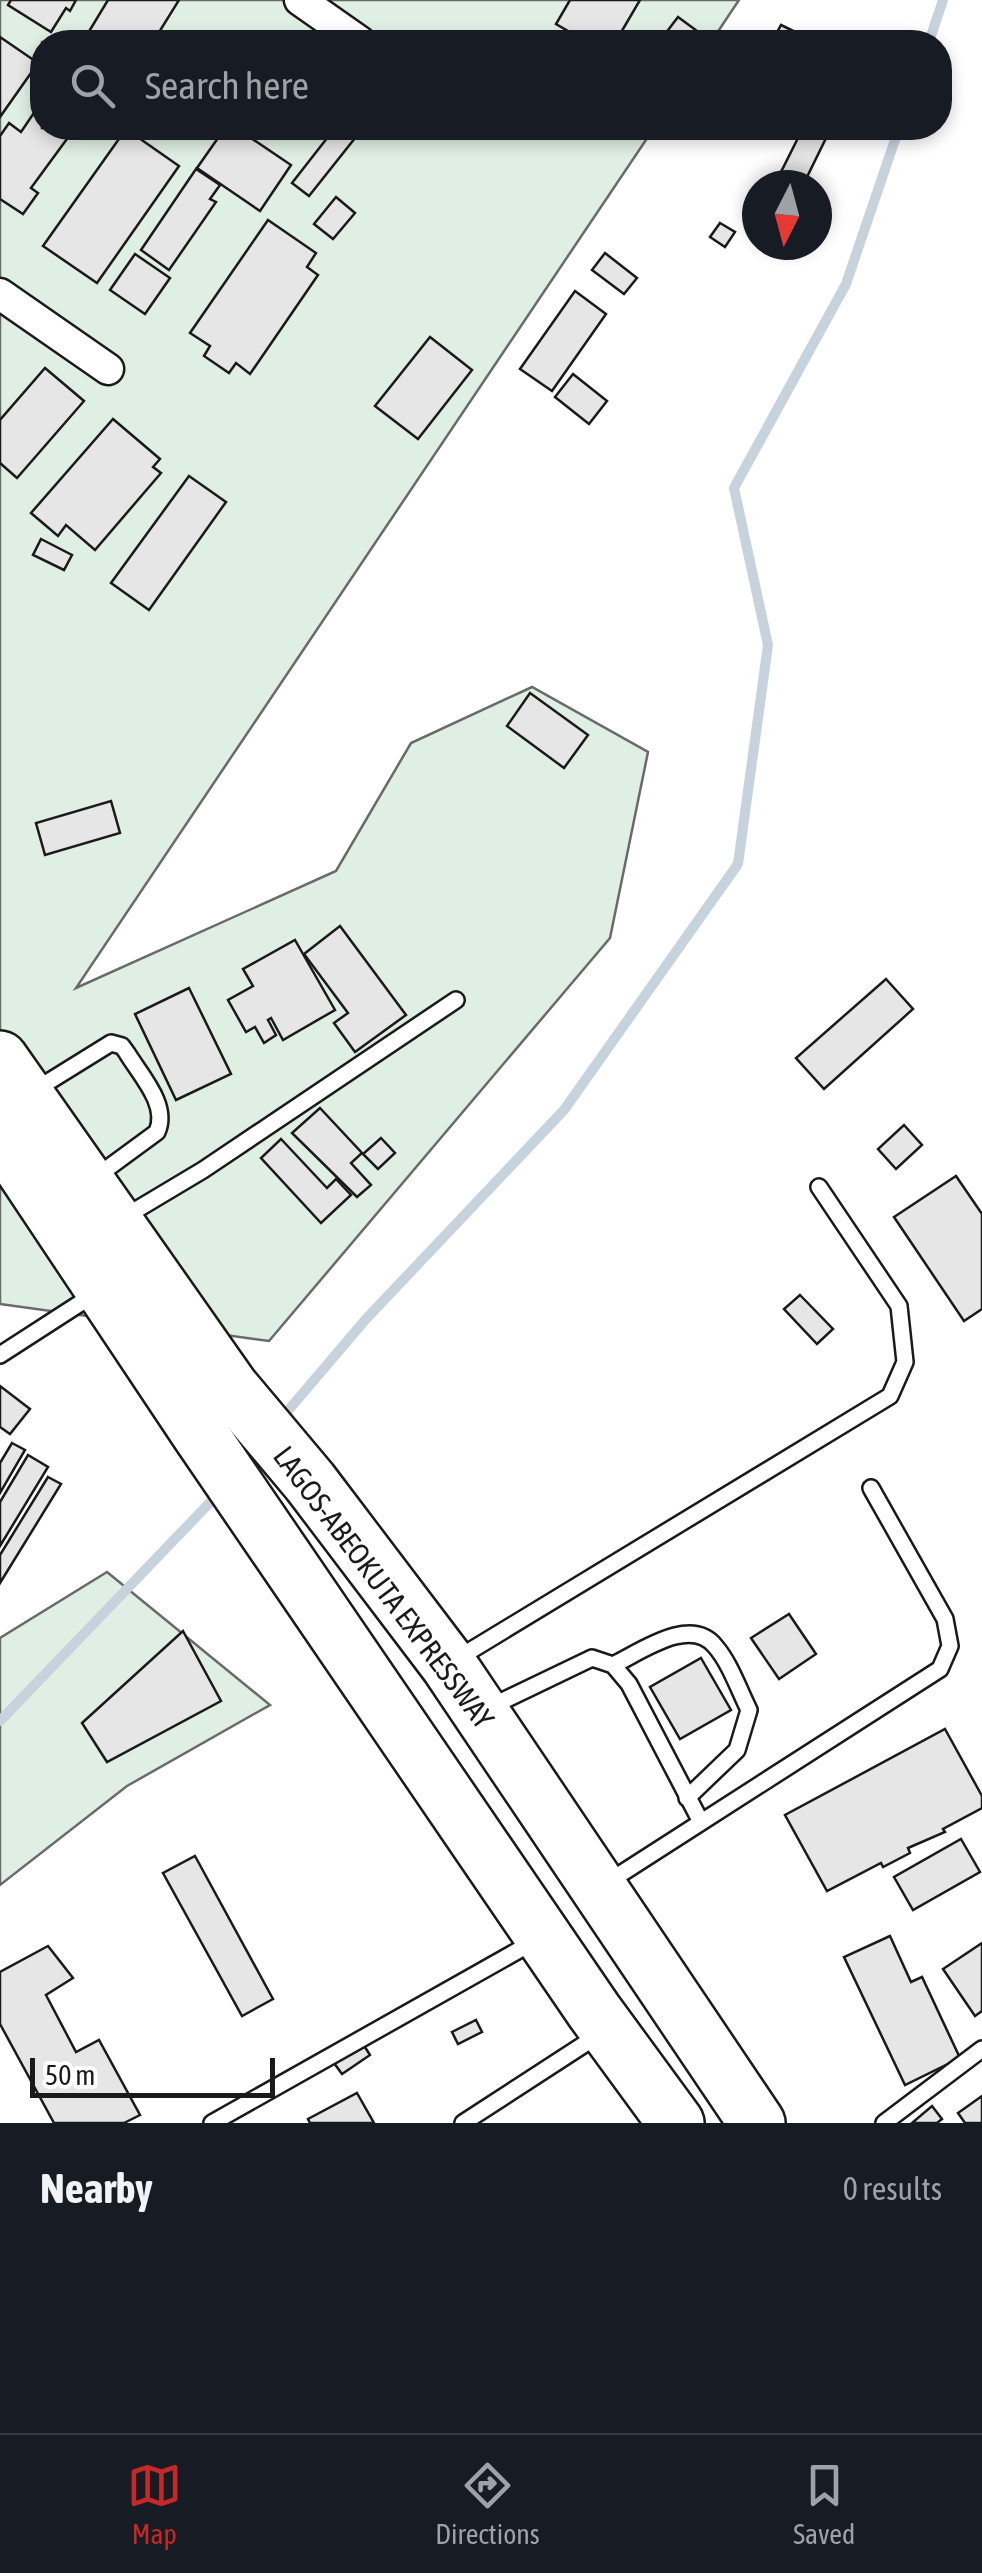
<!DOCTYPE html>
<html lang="en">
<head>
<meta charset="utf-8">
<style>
	body { margin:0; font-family:"Asap Condensed",sans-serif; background:#20242c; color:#f1f3f6 }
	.compass { position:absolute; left:742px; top:170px; width:90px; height:90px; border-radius:50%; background:#171b24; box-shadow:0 5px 15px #0003; rotate:186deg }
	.scale { position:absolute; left:30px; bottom:25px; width:245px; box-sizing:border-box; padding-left:10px; border:5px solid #1a1a1a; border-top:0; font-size:28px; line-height:35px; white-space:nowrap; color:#1a1a1a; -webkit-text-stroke:8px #fff; paint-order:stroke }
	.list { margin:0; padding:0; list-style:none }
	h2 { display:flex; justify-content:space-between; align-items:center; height:130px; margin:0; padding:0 40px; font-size:42px }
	h2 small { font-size:32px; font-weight:400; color:#9ea1a6 }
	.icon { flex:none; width:55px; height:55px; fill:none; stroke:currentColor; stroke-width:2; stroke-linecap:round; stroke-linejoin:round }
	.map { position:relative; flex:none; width:982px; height:2123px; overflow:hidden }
	.search { position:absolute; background:#171b24; box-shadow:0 5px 15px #0003; left:30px; right:30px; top:30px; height:110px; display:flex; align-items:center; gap:25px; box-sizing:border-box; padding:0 35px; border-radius:40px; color:#9ea1a6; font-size:38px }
	.sheet { height:310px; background:#171b24 }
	nav { display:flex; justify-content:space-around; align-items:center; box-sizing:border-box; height:140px; border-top:2px solid #363941; background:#171b24; font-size:28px; color:#9ea1a6 }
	nav a { display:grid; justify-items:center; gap:5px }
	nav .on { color:#c62828 }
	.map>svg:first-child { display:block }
	.green { fill:#e0efe3; stroke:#6a6a6a; stroke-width:2.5 }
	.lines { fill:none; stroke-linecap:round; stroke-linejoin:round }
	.stream { stroke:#c6d2dc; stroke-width:10 }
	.building { fill:#e6e6e6; stroke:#1a1a1a; stroke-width:2.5 }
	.lane-casing { stroke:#1a1a1a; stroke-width:20 }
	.street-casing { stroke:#1a1a1a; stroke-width:35 }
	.highway-casing { stroke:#1a1a1a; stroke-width:60 }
	.lane { stroke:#fff; stroke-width:15 }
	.street { stroke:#fff; stroke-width:30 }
	.highway { stroke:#fff; stroke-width:55 }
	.labels { text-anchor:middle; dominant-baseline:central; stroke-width:8; stroke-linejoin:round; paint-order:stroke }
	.street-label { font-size:30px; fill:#1a1a1a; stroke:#fff }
</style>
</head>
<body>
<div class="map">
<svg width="982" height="2123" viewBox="0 0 982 2123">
	<rect width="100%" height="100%" fill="#fff"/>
	<g class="green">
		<polygon points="0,0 739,0 711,42 42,42 42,128 654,128 76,988 336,871 411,743 532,687 648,752 610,938 269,1341 0,1304"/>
		<polygon points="107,1572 270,1705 127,1786 0,1885 0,1638"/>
	</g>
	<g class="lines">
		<g class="stream">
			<polyline points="929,42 943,0"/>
			<polyline points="280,1420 366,1319 564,1110 738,864 768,645 734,488 846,284 899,128"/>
			<polyline points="0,1721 221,1491"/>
		</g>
	</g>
	<g class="building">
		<polygon points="11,0 76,0 70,11 66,8 51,32 8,5"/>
		<polygon points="108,0 179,0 153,42 92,42 85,38"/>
		<polygon points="570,0 640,0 616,41 607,36 603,42 587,42 556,24"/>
		<polygon points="678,17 712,42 659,42"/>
		<polygon points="781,25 810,39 808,42 772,42"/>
		<polygon points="0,37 38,63 0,117"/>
		<polygon points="42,101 42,128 75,128 31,188 38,193 23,214 0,199 0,136 9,123 21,132"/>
		<polygon points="225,128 236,128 291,165 260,211 197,168"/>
		<polygon points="335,128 363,128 309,196 292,183"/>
		<polygon points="803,128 831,128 804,183 781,172"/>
		<polygon points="126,129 179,166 97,283 43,246"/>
		<polygon points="196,169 220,185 210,199 216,202 169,270 141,250"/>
		<polygon points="336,197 355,213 333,239 314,224"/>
		<polygon points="268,220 316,253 307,267 318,275 250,374 236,363 229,373 204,356 210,346 190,333"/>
		<polygon points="720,223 735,232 725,247 710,237"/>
		<polygon points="605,253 637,278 624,294 592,270"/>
		<polygon points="135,254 170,278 145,314 110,290"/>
		<polygon points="575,291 606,314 552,391 520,369"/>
		<polygon points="430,337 472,370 418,439 375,406"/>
		<polygon points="45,368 84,401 17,478 0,463 0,420"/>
		<polygon points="573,374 607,401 589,424 555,397"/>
		<polygon points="113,419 160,459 153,467 161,473 95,550 66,525 58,536 31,513"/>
		<polygon points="189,476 226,502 149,610 111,583"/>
		<polygon points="41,539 72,555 64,570 33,555"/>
		<polygon points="530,693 588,735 564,768 507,726"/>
		<polygon points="111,801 120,833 45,855 36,823"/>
		<polygon points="340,926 406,1015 355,1052 334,1023 348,1013 304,954"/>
		<polygon points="295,940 335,1010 283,1040 271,1018 268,1020 276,1035 264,1043 255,1027 246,1032 228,1000 253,986 243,969"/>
		<polygon points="886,979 913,1009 824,1089 796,1058"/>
		<polygon points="189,988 231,1074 176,1100 135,1014"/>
		<polygon points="320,1108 362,1153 351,1163 371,1185 357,1197 292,1133"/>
		<polygon points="904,1125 922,1145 896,1169 878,1149"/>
		<polygon points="381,1138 395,1153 378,1169 363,1154"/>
		<polygon points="281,1139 327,1188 336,1179 351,1195 321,1223 261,1158"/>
		<polygon points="956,1176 982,1214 982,1309 964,1321 894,1217"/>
		<polygon points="800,1295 833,1329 817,1344 784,1309"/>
		<polygon points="0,1386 30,1409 10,1434 0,1427"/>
		<polygon points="12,1443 25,1450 0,1493 0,1463"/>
		<polygon points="28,1455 48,1467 0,1546 0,1502"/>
		<polygon points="48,1477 61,1484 0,1583 0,1555"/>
		<polygon points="789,1614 816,1654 779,1679 751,1638"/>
		<polygon points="183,1631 221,1701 107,1762 82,1723"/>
		<polygon points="701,1658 731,1710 680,1739 650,1687"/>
		<polygon points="945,1729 982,1796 982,1808 943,1829 945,1832 908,1848 910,1853 883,1867 881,1863 827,1891 785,1815"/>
		<polygon points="961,1839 980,1872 913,1910 894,1877"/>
		<polygon points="195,1856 273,1999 242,2016 163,1873"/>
		<polygon points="890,1936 911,1982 922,1977 960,2058 905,2085 844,1957"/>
		<polygon points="982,1943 982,2011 975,2016 943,1969"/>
		<polygon points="48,1946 73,1978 46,1995 76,2052 99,2040 140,2115 124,2123 54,2123 0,2024 0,1972"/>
		<polygon points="476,2020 482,2032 458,2044 452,2032"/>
		<polygon points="363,2044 370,2055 342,2074 334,2063"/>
		<polygon points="357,2093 374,2123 310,2123 308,2119"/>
		<polygon points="982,2096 982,2123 965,2123 958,2113"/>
		<polygon points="932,2106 942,2119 937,2123 912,2123"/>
	</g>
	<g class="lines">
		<defs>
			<g id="lane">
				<path d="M 32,1092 L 111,1043 L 122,1046 L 127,1053 C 141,1076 169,1105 157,1132 L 93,1179"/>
				<polyline points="121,1219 203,1170 456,1000"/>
				<polyline points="0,1355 96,1293"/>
				<polyline points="455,1660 890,1396 905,1362 899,1306 819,1187"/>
				<path d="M 613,1665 C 639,1653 690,1615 715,1646 C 730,1663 739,1690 749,1710 L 737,1750 L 687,1798"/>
				<polyline points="490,1707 592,1658 613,1665 629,1684 701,1822"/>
				<polyline points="605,1884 940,1669 950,1646 945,1619 871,1488"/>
				<polyline points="212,2123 535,1941"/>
				<polyline points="463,2123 600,2034"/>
				<polyline points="884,2123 982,2049"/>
			</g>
			<g id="street">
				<polyline points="300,0 360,42"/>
				<polyline points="0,294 108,369"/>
			</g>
			<g id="highway">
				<polyline points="0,1059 231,1388 310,1482 448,1664 757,2123"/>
				<polyline points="0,1134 200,1434 594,2011 676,2123"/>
			</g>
		</defs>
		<use href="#lane" class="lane-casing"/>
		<use href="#street" class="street-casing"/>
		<use href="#highway" class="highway-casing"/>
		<use href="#lane" class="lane"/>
		<use href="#street" class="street"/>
		<use href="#highway" class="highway"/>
	</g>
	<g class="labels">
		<g class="street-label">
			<text transform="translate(384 1587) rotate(53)">LAGOS-ABEOKUTA EXPRESSWAY</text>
		</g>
	</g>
</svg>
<svg class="compass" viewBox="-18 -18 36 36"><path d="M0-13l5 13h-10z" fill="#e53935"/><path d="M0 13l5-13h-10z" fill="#9ea1a6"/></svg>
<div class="scale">50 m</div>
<div class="search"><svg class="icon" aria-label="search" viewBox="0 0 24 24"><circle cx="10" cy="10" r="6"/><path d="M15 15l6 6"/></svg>Search here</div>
</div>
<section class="sheet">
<h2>Nearby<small>0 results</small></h2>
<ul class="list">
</ul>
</section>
<nav>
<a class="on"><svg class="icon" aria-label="map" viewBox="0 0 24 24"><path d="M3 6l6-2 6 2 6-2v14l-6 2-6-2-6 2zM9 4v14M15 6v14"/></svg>Map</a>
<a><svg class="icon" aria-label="directions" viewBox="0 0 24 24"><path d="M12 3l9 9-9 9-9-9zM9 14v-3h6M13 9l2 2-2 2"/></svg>Directions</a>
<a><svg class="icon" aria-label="saved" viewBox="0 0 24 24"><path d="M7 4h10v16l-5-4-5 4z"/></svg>Saved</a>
</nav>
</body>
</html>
